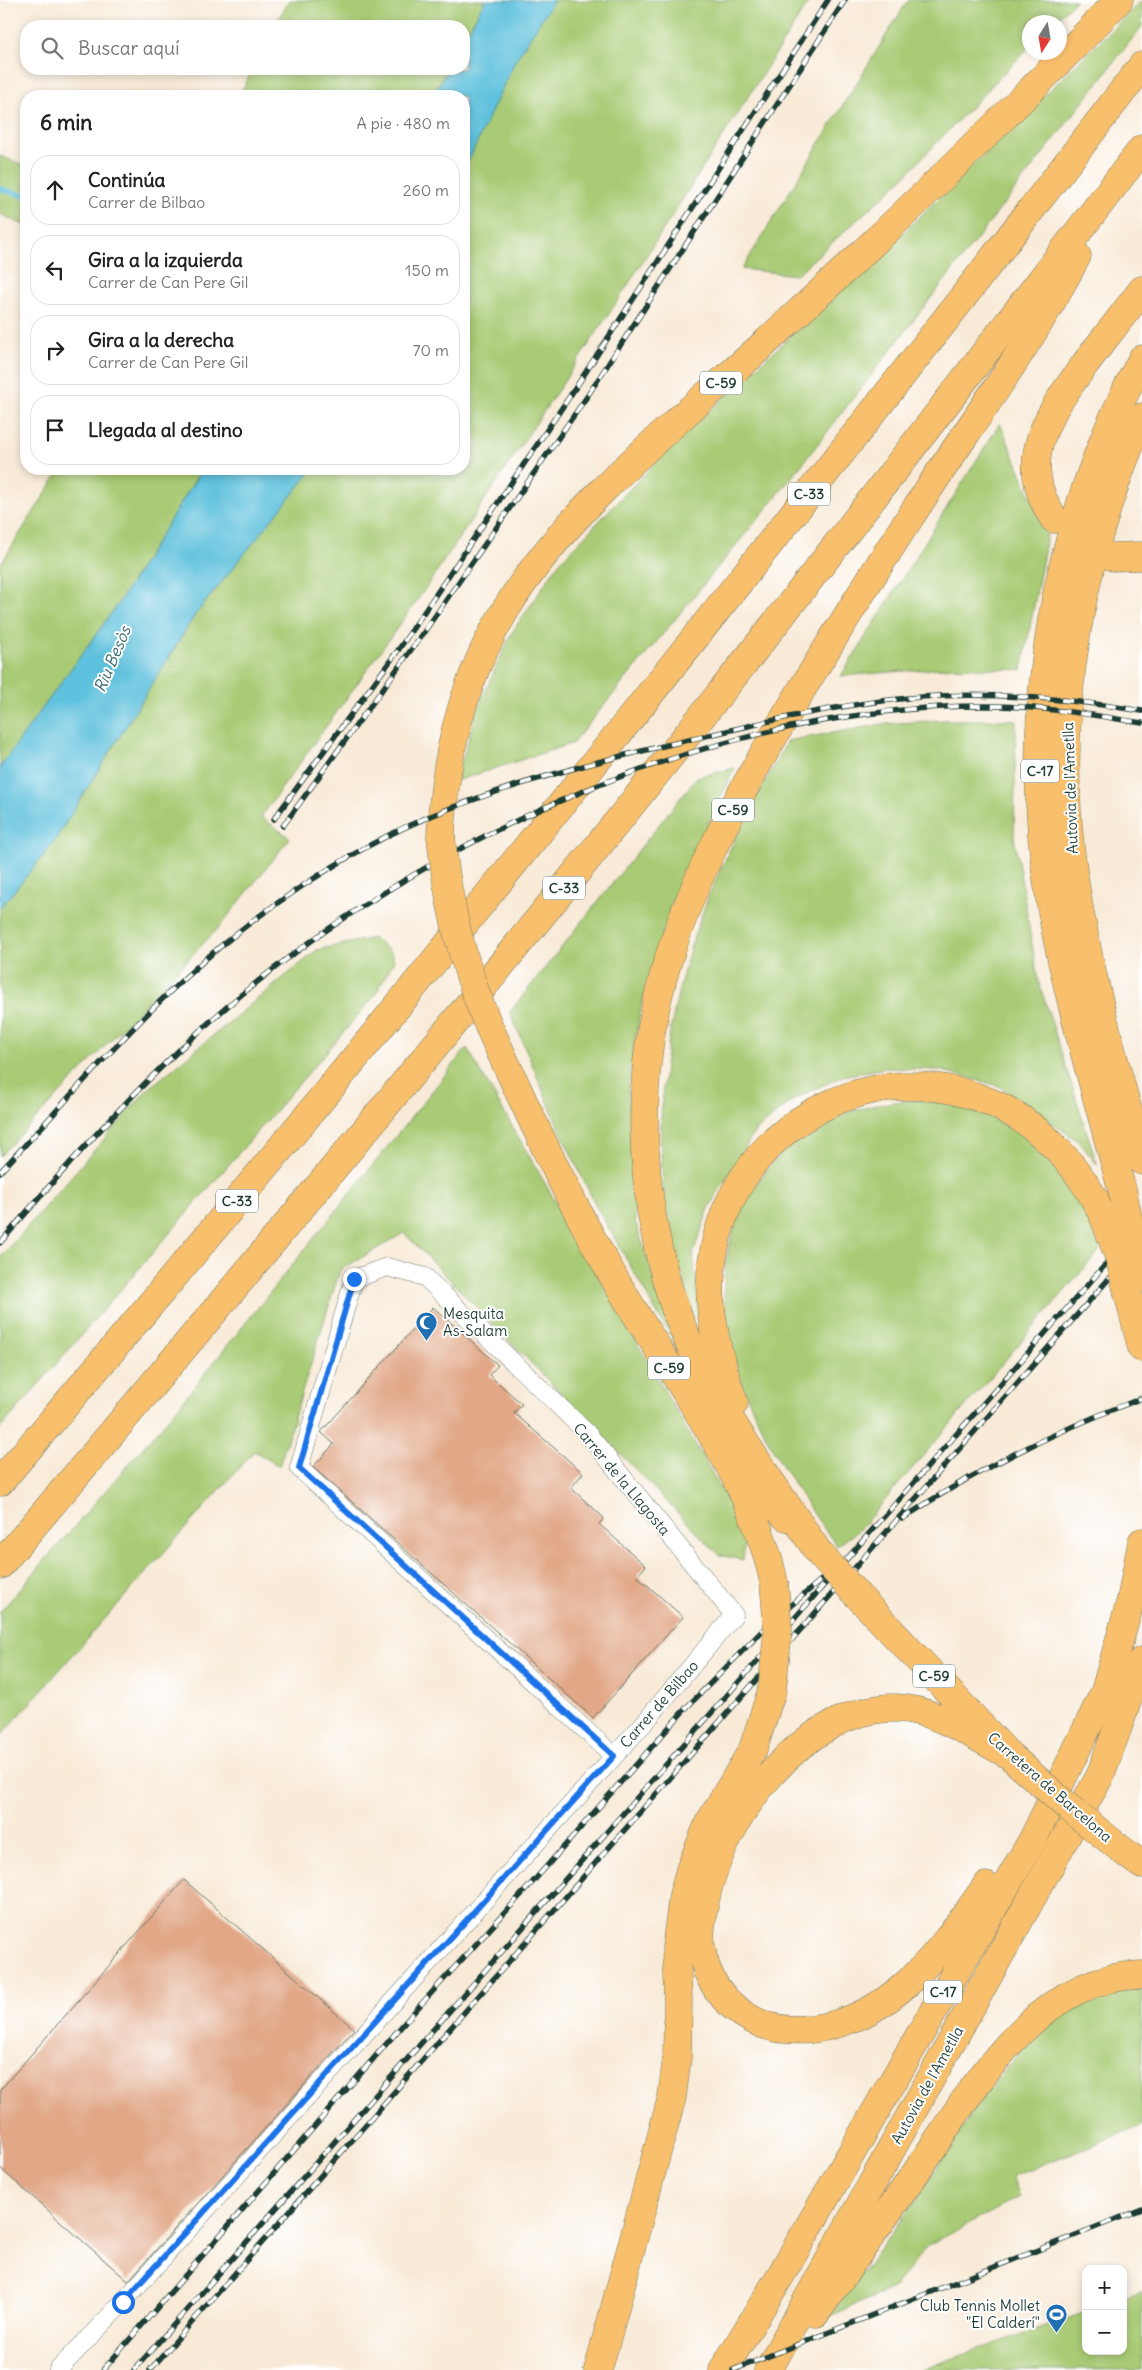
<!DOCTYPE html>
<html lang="es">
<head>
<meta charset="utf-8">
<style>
	body { margin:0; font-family:Delius,sans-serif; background:#f2f2f2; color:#222 }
	.controls { position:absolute; right:15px; bottom:15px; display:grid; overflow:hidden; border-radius:10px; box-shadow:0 2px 8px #0003 }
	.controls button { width:45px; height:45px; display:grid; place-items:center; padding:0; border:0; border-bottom:1px solid #e0e0e0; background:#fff; color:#222; font:25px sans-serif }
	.compass { position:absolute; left:1022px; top:15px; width:45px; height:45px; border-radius:50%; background:#fff; box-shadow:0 2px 8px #0003; rotate:191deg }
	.stop { position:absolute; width:15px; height:15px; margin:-11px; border:4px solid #1a73e8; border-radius:50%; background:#fff }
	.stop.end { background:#1a73e8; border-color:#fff; box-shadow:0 1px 5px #0008 }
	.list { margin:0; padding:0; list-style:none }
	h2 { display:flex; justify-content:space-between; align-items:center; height:65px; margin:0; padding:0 20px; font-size:21px }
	h2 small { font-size:16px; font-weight:400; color:#767676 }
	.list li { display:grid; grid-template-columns:32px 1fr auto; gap:15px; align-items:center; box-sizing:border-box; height:70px; margin:0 10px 10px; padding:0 10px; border:1px solid #e0e0e0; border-radius:20px }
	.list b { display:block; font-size:19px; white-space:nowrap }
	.list p { margin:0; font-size:16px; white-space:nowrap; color:#767676 }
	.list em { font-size:16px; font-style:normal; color:#767676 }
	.icon { flex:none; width:28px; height:28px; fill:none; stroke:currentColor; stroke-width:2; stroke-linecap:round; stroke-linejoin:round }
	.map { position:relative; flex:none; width:1142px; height:2370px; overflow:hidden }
	.search { position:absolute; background:#fff; box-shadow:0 2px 8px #0003; left:20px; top:20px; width:450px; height:55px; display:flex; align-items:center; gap:12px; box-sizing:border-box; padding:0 18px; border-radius:20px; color:#767676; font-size:19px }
	.panel { position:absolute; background:#fff; box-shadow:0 2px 8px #0003; left:20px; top:90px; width:450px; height:385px; border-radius:20px }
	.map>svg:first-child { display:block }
	.green { fill:#a9cb74; stroke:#648454 }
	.water { fill:#5fc1dd; stroke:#3f7f88 }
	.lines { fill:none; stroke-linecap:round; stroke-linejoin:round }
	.stream { stroke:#5fc1dd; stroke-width:5.5 }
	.building { fill:#e1a787 }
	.minor-casing { stroke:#6b7a6d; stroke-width:19 }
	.trunk-casing { stroke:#6b7a6d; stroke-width:29 }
	.motorway-casing { stroke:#6b7a6d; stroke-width:29 }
	.minor { stroke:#fff; stroke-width:18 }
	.trunk { stroke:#f8bf6c; stroke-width:28 }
	.motorway { stroke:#f8bf6c; stroke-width:28 }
	.rail-casing { stroke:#1f3d34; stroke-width:5.5 }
	.rail { stroke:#fff; stroke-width:4; stroke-dasharray:11; stroke-linecap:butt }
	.trunk-bridge-casing { stroke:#6b7a6d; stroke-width:29; stroke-linecap:butt }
	.motorway-bridge-casing { stroke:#6b7a6d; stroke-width:29; stroke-linecap:butt }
	.trunk-bridge { stroke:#f8bf6c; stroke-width:28 }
	.motorway-bridge { stroke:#f8bf6c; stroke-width:28 }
	.route { stroke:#1a73e8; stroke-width:6 }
	.labels { text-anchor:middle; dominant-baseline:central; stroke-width:4; stroke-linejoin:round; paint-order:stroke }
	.shield { fill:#fff; stroke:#627771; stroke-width:1 }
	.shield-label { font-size:14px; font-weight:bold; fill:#1f3d34 }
	.street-label { font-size:15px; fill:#1f3d34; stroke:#fff }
	.poi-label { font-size:15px; fill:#1f3d34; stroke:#fff; text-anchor:start }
	.water-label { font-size:16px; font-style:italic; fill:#326567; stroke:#fff }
</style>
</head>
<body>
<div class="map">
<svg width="1142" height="2370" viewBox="0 0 1142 2370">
	<rect width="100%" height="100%" fill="#fff"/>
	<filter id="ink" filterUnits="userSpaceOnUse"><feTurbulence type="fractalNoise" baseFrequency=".02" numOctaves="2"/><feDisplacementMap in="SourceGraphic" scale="10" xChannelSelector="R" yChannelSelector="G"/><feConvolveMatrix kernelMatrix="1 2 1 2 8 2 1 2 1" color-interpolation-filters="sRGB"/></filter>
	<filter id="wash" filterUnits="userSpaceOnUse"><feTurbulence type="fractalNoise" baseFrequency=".0096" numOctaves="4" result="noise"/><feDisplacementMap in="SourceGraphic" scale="20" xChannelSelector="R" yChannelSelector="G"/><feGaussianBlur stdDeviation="1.12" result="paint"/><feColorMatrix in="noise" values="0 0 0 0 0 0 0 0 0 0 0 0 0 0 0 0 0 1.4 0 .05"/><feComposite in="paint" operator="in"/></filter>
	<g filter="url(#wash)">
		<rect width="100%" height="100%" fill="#f8ead7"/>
		<g class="green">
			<polygon points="289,0 485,0 464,39 464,26 275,26"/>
			<polygon points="554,0 810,0 611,311 423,592 261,817 290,838 220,926 0,1156 0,908 52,845 195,615 313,469 464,469 464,170 516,59"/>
			<polygon points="908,0 1076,0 1054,22 1030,22 1029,47 896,185 796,275 742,269"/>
			<polygon points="1142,0 1142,26 789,481 573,743 456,781 477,709 511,634 559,563 672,445 903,233"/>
			<polygon points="253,69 448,69 433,96 239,96"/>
			<polygon points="0,156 26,166 26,226 0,214"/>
			<polygon points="1000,423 1047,536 1022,670 956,667 841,676"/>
			<polygon points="61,469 202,469 118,604 0,767 0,565"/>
			<path d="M 944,720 L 1016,720 L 1014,837 L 1038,980 L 1097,1164 L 1078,1141 L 999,1086 L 939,1070 L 885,1068 L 843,1076 L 796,1098 L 755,1131 L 710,1206 L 693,1253 L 701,1333 C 691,1302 679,1271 672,1239 C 648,1134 665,1020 700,919 C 722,857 757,799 787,741 L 882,724 Z"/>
			<polygon points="735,768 672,901 641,1007 628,1088 635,1221 677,1348 595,1204 561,1133 510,1012 697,777"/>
			<polygon points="373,938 391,952 394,961 374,997 0,1429 0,1258 147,1090 317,950"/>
			<polygon points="467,1048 746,1532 743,1560 719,1555 404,1233 340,1270 279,1466 254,1451 0,1737 0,1612 174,1412"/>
			<path d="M 915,1100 C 927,1101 940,1101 953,1104 C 1032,1124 1075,1175 1100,1250 L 860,1529 L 837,1546 C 758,1440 670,1293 766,1171 C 804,1123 856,1104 915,1100 Z"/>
			<path d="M 1142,1989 L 1142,2126 L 1012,2176 L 1020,2197 L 927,2246 L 894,2288 L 828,2317 C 858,2277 889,2239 917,2198 C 970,2118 1033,1993 1142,1989 Z"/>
			<polygon points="1142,2292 1142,2370 920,2370 1086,2312 1086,2351 1123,2351 1123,2298"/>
		</g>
		<g class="water">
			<polygon points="485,0 554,0 516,59 464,170 464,96 433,96 448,69 464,69 464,39"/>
			<polygon points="202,469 313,469 195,615 52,845 0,908 0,767 118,604"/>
		</g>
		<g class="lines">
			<polyline class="stream" points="0,189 26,196"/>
		</g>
		<g id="blocks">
			<g class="building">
				<polygon points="433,1307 498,1365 489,1375 522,1404 514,1413 583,1473 571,1488 604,1518 599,1524 646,1566 637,1576 683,1617 593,1718 313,1467 334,1444 321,1432"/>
				<polygon points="184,1880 354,2029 128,2281 0,2168 0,2090"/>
			</g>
		</g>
	</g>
	<g filter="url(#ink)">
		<use href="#blocks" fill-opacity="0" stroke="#6b7a6d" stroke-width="1"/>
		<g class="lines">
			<defs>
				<polyline id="minor" points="58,2370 123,2302 646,1721 734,1615 587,1433 425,1277 387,1267 354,1279 299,1468 614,1756"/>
				<g id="trunk">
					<polyline points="727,1453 786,1517"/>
					<polyline points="858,1596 1003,1749"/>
					<polyline points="1127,1854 1142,1865"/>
				</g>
				<g id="motorway">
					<path d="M 1142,417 C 1081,554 1053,705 1071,855 C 1084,959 1114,1060 1142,1161"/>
					<path d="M 1054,519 C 1013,458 1051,410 1088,360 C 1106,337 1124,313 1142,290"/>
					<polyline points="1113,557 1142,556"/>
					<path d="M 441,836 C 444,755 464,678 506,609 C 567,508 677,423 764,344 C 886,233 1005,119 1119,0"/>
					<path d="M 490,1029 C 532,1121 574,1212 626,1298 C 681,1389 751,1477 774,1582"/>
					<path d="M 1122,1190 C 1097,1096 1068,1002 1051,906 C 1019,720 1053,525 1142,359"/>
					<polyline points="1128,1293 1142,1348"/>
					<path d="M 734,1403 C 720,1361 707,1318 711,1273 C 722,1132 872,1043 1001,1107 C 1046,1130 1081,1170 1103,1215"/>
					<path d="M 0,1482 C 394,1021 772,547 1142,66"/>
					<path d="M 818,1552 C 763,1467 696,1384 668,1286 C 641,1194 636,1090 658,997 C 682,897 732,806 784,719 C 831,641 878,565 928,490 C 979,413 1034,338 1077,256"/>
					<path d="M 0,1565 C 245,1277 487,987 722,691 C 864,512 1002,330 1142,149"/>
					<path d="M 986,1886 C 942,1949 894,2020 811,2029 C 792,2031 770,2029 753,2020 C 723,2004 706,1980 701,1947 C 699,1932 702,1916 705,1901 C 722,1818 803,1707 896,1708 C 936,1709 975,1737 1009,1755"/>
					<path d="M 816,2313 C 849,2267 882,2220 915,2174 C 969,2096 1033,1975 1142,1975"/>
					<polyline points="598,2370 672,2097 677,2057 678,2001 676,1948 683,1895 690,1870 709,1823 753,1749 772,1690"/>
					<polyline points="723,2370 782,2273 1033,1839 1105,1691 1131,1600 1142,1542"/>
					<polyline points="768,2370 1100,1776 1142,1661"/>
				</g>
			</defs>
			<use href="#minor" class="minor-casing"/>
			<use href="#trunk" class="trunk-casing"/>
			<use href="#motorway" class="motorway-casing"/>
			<use href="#minor" class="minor"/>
			<use href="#trunk" class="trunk"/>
			<use href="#motorway" class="motorway"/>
			<defs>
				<g id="rail">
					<polyline points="274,819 399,649 576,387 828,0"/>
					<polyline points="283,826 424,632 588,395 845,0"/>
					<path d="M 0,1172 C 82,1085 161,988 258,917 C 310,879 366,843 426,818 C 508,784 594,762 680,742 C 756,724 832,705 909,698 C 988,691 1065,698 1142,711"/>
					<path d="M 0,1243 C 72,1159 145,1077 229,1005 C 432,832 728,702 997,706 C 1046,707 1094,715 1142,723"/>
					<path d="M 902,1519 C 977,1469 1058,1430 1142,1398"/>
					<polyline points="103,2370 414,2012 531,1884 686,1708 768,1625 828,1574"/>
					<polyline points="134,2370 1142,1223"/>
					<polyline points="150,2370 1142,1241"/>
					<polyline points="733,2370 1142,2209"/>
				</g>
			</defs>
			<use href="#rail" class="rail-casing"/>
			<use href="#rail" class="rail"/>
			<defs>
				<g id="trunk-bridge">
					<polyline points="818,1552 858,1596"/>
					<polyline points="1009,1755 1068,1807 1127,1854"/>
				</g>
				<g id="motorway-bridge">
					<path d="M 441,836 C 447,903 463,966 490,1029"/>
					<polyline points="1122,1190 1141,1277"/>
					<polyline points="1103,1215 1120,1260 1128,1293"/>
					<polyline points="772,1690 778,1630 774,1582"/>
				</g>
			</defs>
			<use href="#trunk-bridge" class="trunk-bridge-casing"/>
			<use href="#motorway-bridge" class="motorway-bridge-casing"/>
			<use href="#trunk-bridge" class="trunk-bridge"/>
			<use href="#motorway-bridge" class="motorway-bridge"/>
		</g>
	</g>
	<g class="lines" filter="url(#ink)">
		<polyline class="route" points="123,2302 614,1756 299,1468 354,1279"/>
	</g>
	<defs>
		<symbol id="mosque-pin" viewBox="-11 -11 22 30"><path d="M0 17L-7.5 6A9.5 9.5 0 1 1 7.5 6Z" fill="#1f6fb2" stroke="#fff"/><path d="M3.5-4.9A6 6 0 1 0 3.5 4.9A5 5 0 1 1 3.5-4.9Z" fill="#fff"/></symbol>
		<symbol id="stadium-pin" viewBox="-11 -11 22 30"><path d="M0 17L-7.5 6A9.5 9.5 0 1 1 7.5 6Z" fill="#1f6fb2" stroke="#fff"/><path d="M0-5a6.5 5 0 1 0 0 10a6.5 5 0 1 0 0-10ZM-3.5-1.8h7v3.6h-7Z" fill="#fff"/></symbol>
	</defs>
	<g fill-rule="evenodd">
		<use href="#mosque-pin" x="414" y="1310" width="25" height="34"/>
		<use href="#stadium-pin" x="1044" y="2302" width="25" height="34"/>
	</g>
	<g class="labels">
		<g class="shield">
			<rect x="700" y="371.5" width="42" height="23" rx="4"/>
			<rect x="788" y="482.5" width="42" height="23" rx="4"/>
			<rect x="1021" y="759.5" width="38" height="23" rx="4"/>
			<rect x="712" y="798.5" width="42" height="23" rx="4"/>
			<rect x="543" y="876.5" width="42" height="23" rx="4"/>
			<rect x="216" y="1189.5" width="42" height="23" rx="4"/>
			<rect x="648" y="1356.5" width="42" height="23" rx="4"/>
			<rect x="913" y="1664.5" width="42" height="23" rx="4"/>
			<rect x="924" y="1980.5" width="38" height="23" rx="4"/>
		</g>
		<g class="shield-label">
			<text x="721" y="383">C-59</text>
			<text x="809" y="494">C-33</text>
			<text x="1040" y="771">C-17</text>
			<text x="733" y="810">C-59</text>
			<text x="564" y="888">C-33</text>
			<text x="237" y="1201">C-33</text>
			<text x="669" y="1368">C-59</text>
			<text x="934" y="1676">C-59</text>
			<text x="943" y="1992">C-17</text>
		</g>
		<g class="street-label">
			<text transform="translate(1070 788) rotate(-92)">Autovia de l'Ametlla</text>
			<text transform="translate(622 1479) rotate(50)">Carrer de la Llagosta</text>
			<text transform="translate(659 1704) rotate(-49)">Carrer de Bilbao</text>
			<text transform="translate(1050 1787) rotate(41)">Carretera de Barcelona</text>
			<text transform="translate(927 2085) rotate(-61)">Autovia de l'Ametlla</text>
		</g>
		<g class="poi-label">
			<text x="443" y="1313">Mesquita<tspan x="443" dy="17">As-Salam</tspan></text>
			<text x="1040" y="2305" text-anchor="end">Club Tennis Mollet<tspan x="1040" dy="17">"El Calderí"</tspan></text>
		</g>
		<g class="water-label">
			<text transform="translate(112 659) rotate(-67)">Riu Besòs</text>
		</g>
	</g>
</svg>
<div class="controls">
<button>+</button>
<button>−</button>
</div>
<svg class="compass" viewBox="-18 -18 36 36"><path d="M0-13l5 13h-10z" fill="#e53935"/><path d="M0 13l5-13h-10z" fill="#767676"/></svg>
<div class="stop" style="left:123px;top:2302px"></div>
<div class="stop end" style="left:354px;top:1279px"></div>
<div class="search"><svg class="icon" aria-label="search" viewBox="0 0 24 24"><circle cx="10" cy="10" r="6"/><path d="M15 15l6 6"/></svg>Buscar aquí</div>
<section class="panel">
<h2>6 min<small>A pie · 480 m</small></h2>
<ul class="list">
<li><svg class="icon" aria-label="ahead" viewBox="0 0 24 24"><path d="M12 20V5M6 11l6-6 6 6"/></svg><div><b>Continúa</b><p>Carrer de Bilbao</p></div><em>260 m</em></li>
<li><svg class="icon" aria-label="left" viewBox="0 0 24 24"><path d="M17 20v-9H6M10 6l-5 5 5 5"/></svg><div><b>Gira a la izquierda</b><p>Carrer de Can Pere Gil</p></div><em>150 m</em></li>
<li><svg class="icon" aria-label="right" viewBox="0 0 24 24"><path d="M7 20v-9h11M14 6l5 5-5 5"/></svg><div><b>Gira a la derecha</b><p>Carrer de Can Pere Gil</p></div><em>70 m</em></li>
<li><svg class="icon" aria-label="arrive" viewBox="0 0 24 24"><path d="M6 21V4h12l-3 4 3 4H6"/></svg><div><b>Llegada al destino</b></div></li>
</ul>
</section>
</div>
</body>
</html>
